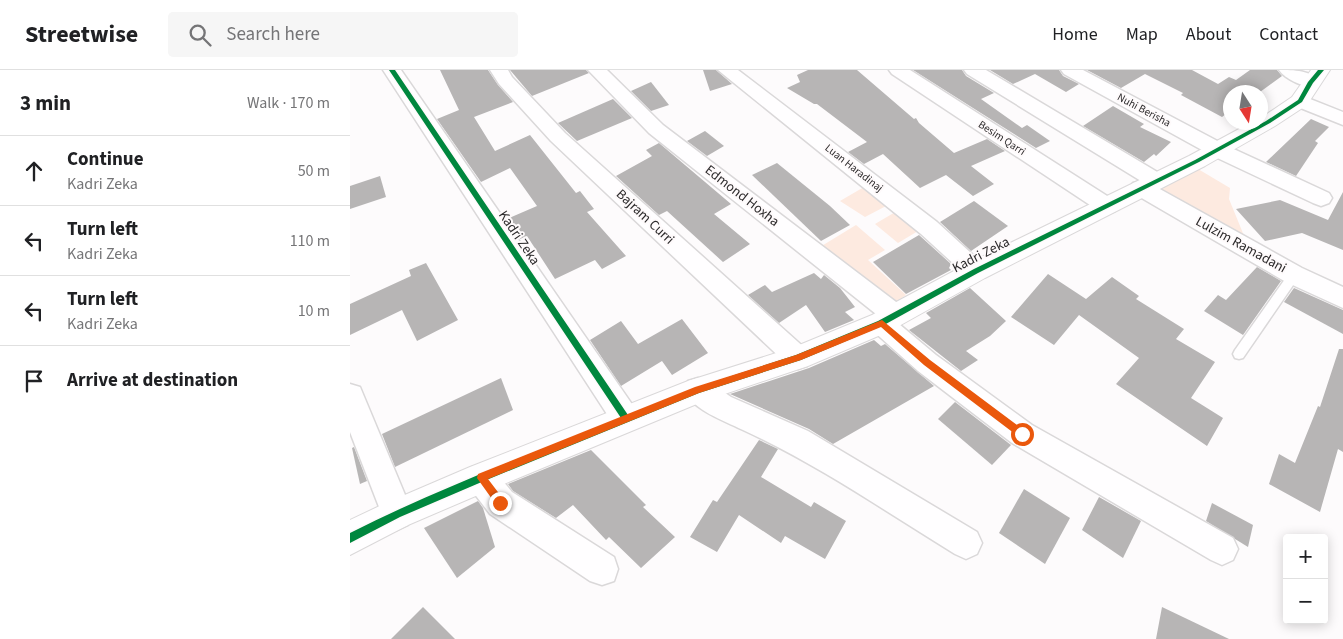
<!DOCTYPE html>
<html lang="en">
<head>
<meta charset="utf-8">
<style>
	body { margin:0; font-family:"Source Sans 3",sans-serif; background:#f6f6f6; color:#202124 }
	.controls { position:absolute; right:15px; bottom:15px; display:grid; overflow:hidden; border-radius:5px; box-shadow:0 2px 12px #0003 }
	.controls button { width:45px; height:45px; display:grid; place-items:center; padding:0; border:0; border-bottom:1px solid #e0e0e0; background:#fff; color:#202124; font:25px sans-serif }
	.compass { position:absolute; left:873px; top:15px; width:45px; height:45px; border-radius:50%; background:#fff; box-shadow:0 2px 12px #0003; rotate:168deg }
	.stop { position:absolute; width:15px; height:15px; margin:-11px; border:4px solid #ea580c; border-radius:50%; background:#fff }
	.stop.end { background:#ea580c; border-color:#fff; box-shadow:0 1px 5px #0008 }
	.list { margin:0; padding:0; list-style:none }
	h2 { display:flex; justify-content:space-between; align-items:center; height:65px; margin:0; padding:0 20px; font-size:21px }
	h2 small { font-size:16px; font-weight:400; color:#757577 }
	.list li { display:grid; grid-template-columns:32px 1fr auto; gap:15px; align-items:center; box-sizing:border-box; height:70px; padding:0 20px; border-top:1px solid #e0e0e0 }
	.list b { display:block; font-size:19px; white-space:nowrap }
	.list p { margin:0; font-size:16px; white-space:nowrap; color:#757577 }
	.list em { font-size:16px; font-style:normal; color:#757577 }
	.icon { flex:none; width:28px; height:28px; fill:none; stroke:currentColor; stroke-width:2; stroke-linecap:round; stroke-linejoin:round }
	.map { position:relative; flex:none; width:993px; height:569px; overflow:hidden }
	header { display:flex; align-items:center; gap:30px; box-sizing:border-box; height:70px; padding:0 25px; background:#fff; border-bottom:1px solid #e0e0e0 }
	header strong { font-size:24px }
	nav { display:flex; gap:28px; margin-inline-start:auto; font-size:18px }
	.search { width:350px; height:45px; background:#f6f6f6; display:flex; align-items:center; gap:12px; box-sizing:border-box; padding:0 18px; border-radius:5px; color:#757577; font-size:19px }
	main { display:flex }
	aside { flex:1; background:#fff }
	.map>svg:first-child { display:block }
	.green { fill:#fdeae0 }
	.building { fill:#b7b5b5 }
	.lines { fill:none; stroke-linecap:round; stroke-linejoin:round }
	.lane-casing { stroke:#dad8d9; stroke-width:3 }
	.street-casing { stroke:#dad8d9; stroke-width:3 }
	.secondary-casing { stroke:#dad8d9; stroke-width:2 }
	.lane { fill:#fffeff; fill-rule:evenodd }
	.street { fill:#fffeff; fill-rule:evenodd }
	.secondary { fill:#fffeff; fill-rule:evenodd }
	.cycleway-casing { stroke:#fefafb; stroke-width:3 }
	.cycleway { fill:#00873e; fill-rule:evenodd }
	.route { fill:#ea580c }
	.labels { text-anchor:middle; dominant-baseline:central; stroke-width:4; stroke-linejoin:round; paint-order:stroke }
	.far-street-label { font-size:11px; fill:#2d2b2c; stroke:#fefafb }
	.street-label { font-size:14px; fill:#2d2b2c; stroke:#fefafb }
</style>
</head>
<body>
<header>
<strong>Streetwise</strong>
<div class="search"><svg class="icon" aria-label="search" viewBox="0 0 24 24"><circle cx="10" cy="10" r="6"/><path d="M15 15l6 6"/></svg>Search here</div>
<nav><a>Home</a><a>Map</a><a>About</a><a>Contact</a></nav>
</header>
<main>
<aside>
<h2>3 min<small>Walk · 170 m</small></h2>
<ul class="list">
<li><svg class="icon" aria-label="ahead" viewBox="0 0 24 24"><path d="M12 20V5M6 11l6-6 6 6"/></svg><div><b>Continue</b><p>Kadri Zeka</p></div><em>50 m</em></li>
<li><svg class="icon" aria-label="left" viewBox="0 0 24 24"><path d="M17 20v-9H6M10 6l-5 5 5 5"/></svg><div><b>Turn left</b><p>Kadri Zeka</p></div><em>110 m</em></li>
<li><svg class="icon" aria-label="left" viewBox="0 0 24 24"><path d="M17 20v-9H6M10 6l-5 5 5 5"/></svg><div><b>Turn left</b><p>Kadri Zeka</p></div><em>10 m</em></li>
<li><svg class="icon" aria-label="arrive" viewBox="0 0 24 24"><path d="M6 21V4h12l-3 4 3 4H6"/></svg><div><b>Arrive at destination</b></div></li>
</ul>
</aside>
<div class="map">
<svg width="993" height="569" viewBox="0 0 993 569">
	<rect width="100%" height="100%" fill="#fdfbfc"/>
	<g class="green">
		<polygon points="843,96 880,118 879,129 899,178 805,122"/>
		<polygon points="514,117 538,135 515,147 490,131"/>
		<polygon points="547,141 568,161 548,173 525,154"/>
		<polygon points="506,155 535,180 518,190 556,225 537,238 470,177"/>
	</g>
	<g class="building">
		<polygon points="90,0 138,0 148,15 163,32 124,47 145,81 180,65 226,123 230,121 244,139 237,142 276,186 252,199 245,190 205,209 177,166 170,169 157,149 187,136 160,98 131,112 87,49 109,40"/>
		<polygon points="160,0 236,0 239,3 182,26"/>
		<polygon points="353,0 366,0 382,14 360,21"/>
		<polygon points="458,0 507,0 564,49 566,48 569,53 604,83 637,69 655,81 621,96 644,114 623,126 596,105 570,118 533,84 514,94 498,82 517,72 467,34 464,34 437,18 450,12 447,5"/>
		<polygon points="563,0 612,0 616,6 644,23 631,29 672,58 677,55 700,71 686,78"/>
		<polygon points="640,0 709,0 713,6 729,14 716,22 685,4 663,14"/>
		<polygon points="737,0 842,0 868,14 879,7 886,10 900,0 927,0 932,6 910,22 880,22 880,41 872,47 831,25 833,23 795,4 771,18"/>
		<polygon points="301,12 319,35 301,41 281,21"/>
		<polygon points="263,29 282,48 227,71 208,53"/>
		<polygon points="763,36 794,54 790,57 821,72 806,86 804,84 794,92 733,56"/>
		<polygon points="961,49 979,57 965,71 968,73 946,106 916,92"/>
		<polygon points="355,61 374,76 357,86 337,71"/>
		<polygon points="309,73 381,134 364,144 400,174 373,192 317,141 309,145 266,106 302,86 296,80"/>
		<polygon points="427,93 480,136 500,155 471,171 402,105"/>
		<polygon points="30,106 36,127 0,139 0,116"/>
		<polygon points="993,122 993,180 952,163 915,171 886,139 930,130 978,150"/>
		<polygon points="624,131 658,156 621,181 590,152"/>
		<polygon points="569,165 601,194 599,198 601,200 556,224 523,192"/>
		<polygon points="76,193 108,250 67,271 52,240 0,265 0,234 61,206 59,200"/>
		<polygon points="907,197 931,211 893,265 854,241 868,225 876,230"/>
		<polygon points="464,203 471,209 474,205 490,218 505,237 495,242 504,250 475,262 456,235 429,253 398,225 415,215 422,222"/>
		<polygon points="698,204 736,229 762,207 789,226 786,229 834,259 826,269 865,292 841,328 873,348 857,376 766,314 789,288 729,245 704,275 661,247"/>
		<polygon points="620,218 656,251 640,266 616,281 628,290 611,301 559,260 581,248 576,243"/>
		<polygon points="944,218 993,240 993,264 934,232"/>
		<polygon points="332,249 358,283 322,305 312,291 271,316 240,270 271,251 288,274"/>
		<polygon points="524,270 531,276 535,274 584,316 483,374 459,359 380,324 459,298"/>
		<polygon points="989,279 993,279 993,382 988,379 970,442 919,414 929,384 945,393 968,336 970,337"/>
		<polygon points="151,308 163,340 45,397 32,364"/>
		<polygon points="605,332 661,375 642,395 588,349"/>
		<polygon points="409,370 428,379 411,407 461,437 464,432 496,451 475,489 435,466 431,473 389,445 367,482 340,467 363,430 367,432"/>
		<polygon points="4,377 17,411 10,414 2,378"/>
		<polygon points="241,380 296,435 293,437 325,467 291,498 259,467 256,470 223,435 206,448 163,421 158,414"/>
		<polygon points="674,419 720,448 695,494 649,463"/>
		<polygon points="749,427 791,451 773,488 732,460"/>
		<polygon points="128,431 133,438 145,477 107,508 74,458"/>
		<polygon points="862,433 903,455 898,477 856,451"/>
		<polygon points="73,537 105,569 41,569"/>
		<polygon points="812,537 879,569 806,569"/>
	</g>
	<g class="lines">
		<defs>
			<polygon id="lane" points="944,201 950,205 948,208 893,288 889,289 885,288 883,284 885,280 940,202"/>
			<g id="street">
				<polygon points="33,0 51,0 286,340 290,349 286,358 276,362 266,358"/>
				<polygon points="140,0 158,0 162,7 215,63 457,280 461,288 457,296 448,299 439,296 201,71 149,14"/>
				<polygon points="238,0 257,0 313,55 554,238 558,245 554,252 549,254 586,285 682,355 883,468 888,479 883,490 872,495 861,490 662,373 568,301 522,260 518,253 522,246 526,244 299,63"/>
				<polygon points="368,0 388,0 587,152 634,195 638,201 634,207 626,210 618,207 571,164"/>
				<polygon points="539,0 560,0 765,131 768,136 765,141 757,144 749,141 542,4"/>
				<polygon points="614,0 636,0 814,106 818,111 814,116 808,118 952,198 993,217 993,238 936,212 783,123 780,118 783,113 791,111 617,4"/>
				<polygon points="711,0 733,0 875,75 979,123 982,128 979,133 971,136 963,133 861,85 714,4"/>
				<path d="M 929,0 C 944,0 961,0 970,12 L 967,16 C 956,19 936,10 929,0 Z"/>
				<polygon points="950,25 993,42 993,55 943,35 941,31 943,27"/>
				<path d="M 348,308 L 358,311 L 381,327 L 458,361 L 627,462 L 632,473 L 627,484 L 616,489 L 605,484 C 535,441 467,394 393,360 C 373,350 344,341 334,320 L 338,311 Z"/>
				<polygon points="0,314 10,317 63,444 58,455 47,460 36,455 0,362"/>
				<polygon points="131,394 142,398 162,422 264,487 268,499 264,511 252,515 240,511 140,444 120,418 116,408 120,398"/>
			</g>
			<polygon id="secondary" points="961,0 980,0 957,35 925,56 855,96 635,208 540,261 458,296 354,331 142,419 58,455 0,485 0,450 36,433 120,397 338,311 442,278 522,245 617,194 839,86 902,52 911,52 911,48 942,27"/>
		</defs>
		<use href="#lane" class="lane-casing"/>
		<use href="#street" class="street-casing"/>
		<use href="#secondary" class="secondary-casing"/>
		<use href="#lane" class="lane"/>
		<use href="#street" class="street"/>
		<use href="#secondary" class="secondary"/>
		<defs>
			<path id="cycleway" d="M 39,0 L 45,0 L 278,345 L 348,317 L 446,285 L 528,251 L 624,199 L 845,90 L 916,51 L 948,30 L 958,12 L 968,0 L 974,0 L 963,13 L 952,32 L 920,53 L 849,92 L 628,203 L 534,255 L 451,290 L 349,323 L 134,411 L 50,447 L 0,473 L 0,463 C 87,419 180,384 271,348 Z"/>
		</defs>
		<use href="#cycleway" class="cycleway-casing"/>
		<use href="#cycleway" class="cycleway"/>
	</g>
	<polygon class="route" points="532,250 580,290 675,361 675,367 669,367 574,295 531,257 451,290 349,323 138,409 154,430 155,433 150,438 147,436 127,408 128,404 345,317 446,285"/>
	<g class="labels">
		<g class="far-street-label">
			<text transform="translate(794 40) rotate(28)">Nuhi Berisha</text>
			<text transform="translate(652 68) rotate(33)">Besim Qarri</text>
			<text transform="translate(504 98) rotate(38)">Luan Haradinaj</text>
		</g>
		<g class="street-label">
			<text transform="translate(392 126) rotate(38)">Edmond Hoxha</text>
			<text transform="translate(295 147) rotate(43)">Bajram Curri</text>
			<text transform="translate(169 168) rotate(56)">Kadri Zeka</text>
			<text transform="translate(891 175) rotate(29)">Lulzim Ramadani</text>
			<text transform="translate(631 185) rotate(-27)">Kadri Zeka</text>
		</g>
	</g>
</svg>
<div class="controls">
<button>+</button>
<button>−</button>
</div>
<svg class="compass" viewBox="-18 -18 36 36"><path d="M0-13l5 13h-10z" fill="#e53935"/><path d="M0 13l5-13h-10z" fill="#757577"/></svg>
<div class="stop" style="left:672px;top:364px"></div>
<div class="stop end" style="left:150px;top:433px"></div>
</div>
</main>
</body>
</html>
